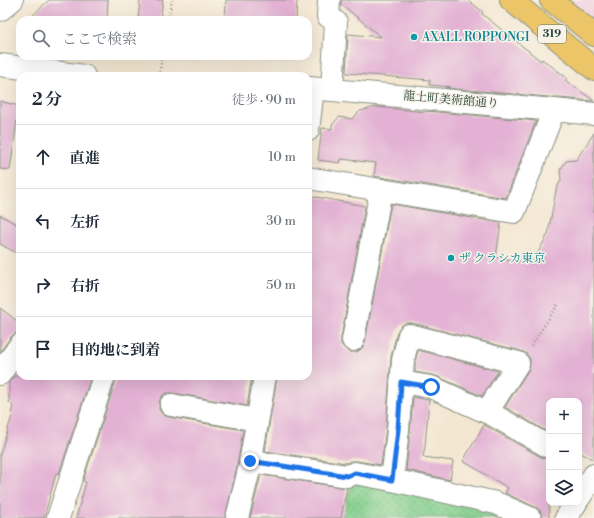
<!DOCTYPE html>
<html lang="ja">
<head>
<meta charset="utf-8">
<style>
	body { margin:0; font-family:"Libre Bodoni","Noto Serif JP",serif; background:#f2f2f3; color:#1f2937 }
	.controls { position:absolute; right:12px; bottom:12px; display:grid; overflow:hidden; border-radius:8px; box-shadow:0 4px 16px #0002 }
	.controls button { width:36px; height:36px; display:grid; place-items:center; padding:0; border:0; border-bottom:1px solid #e0e1e3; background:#fff; color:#1f2937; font:20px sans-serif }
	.stop { position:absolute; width:12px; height:12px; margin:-9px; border:3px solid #1a73e8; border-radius:50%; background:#fff }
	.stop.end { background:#1a73e8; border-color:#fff; box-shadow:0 1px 4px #0008 }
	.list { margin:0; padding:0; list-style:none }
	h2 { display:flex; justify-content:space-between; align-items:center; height:52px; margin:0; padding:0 16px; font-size:17px }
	h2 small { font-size:13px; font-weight:400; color:#747a83 }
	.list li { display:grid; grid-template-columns:26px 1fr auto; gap:12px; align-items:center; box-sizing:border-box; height:64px; padding:0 16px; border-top:1px solid #e0e1e3 }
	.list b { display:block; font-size:15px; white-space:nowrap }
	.list em { font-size:13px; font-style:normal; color:#747a83 }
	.icon { flex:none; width:22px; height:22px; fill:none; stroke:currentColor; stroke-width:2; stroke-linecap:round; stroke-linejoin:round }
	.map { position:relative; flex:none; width:594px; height:518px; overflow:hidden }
	.search { position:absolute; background:#fff; box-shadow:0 4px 16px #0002; left:16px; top:16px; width:296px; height:44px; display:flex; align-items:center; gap:10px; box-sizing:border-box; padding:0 14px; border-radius:12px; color:#747a83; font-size:15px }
	.panel { position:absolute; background:#fff; box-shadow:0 4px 16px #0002; left:16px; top:72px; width:296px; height:308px; border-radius:12px }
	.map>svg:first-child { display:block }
	.built { fill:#f3cfdf }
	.green { fill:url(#green-dots); stroke:#518660 }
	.building { fill:#e3b1d4 }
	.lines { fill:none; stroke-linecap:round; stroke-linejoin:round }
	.minor-casing { stroke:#8a9283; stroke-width:24 }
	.major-casing { stroke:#8a9283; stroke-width:24 }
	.path { stroke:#8a9283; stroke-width:2.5; stroke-dasharray:1 3; stroke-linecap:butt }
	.minor { stroke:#fff; stroke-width:22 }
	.major { stroke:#edc569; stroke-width:22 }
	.route { stroke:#1a73e8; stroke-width:5 }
	.culture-dot { fill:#0f9aa8; stroke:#f7f3e8; stroke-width:1.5 }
	.labels { text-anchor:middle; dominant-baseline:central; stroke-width:3; stroke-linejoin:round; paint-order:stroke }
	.shield { fill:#f7f3e8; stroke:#60746a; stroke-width:1 }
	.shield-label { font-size:11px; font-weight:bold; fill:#1f3d34 }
	.culture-label { font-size:12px; fill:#0d838f; stroke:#f7f3e8; text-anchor:start }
	.street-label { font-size:12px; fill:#1f3d34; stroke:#f7f3e8 }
</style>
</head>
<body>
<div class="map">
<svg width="594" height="518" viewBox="0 0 594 518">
	<defs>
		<pattern id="green-dots" width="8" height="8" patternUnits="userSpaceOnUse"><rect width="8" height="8" fill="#83cf8d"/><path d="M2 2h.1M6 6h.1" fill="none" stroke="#6ba974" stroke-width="1.8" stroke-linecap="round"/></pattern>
	</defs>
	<rect width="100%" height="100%" fill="#f7f3e8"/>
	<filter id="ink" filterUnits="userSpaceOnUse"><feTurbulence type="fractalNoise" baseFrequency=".025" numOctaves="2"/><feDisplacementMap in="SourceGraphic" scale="8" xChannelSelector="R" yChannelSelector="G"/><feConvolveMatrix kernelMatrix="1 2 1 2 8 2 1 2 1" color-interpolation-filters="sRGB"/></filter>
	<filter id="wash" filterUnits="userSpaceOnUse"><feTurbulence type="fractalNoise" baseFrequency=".012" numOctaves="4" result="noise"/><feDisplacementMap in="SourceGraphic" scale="16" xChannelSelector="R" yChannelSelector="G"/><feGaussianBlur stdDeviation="0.9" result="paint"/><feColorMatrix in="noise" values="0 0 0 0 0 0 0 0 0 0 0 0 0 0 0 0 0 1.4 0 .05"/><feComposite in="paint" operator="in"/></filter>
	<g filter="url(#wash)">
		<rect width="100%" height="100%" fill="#f4e7d2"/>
		<polygon class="built" points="571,0 594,0 594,20"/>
		<polygon class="green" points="352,483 492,507 513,518 342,518"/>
		<g id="blocks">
			<g class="building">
				<polygon points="49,0 108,0 107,20 28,20"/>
				<polygon points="140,0 163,0 160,20 138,20"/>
				<polygon points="226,0 297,0 296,20 225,20"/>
				<polygon points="341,0 468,0 483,12 482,14 541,61 542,59 567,78 565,80 594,101 445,88 450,87 429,85 430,80 346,73 348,34 381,37 341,4"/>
				<polygon points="0,101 19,106 10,170 0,169"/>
				<polygon points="376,107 426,112 427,111 536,121 506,198 374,176 376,163 341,159 340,163 318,160 322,128 332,129 332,125 339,117 352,119 360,111"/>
				<polygon points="594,133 594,460 579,452 579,401 549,401 549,433 505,407 529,369 530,364 530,359 526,353 521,351 412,323 405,323 400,327 397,332 391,357 386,429 381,465 357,461 351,461 346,463 265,451 277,376 308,376 308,211 311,196 365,206 341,338 341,344 345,349 350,352 357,352 362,348 365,342 391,204 501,223 496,257 532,264 548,234 556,190 561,180 560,170 566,161 576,160"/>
				<polygon points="0,215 20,226 20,255 0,244"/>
				<polygon points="0,308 20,323 20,333 14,334 10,338 0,352"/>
				<polygon points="418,350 498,371 482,396 436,376 415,372 415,362"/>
				<polygon points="14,376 91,376 59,474 56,473 44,518 0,518 0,454 13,413 11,413 13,406 9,402 9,382"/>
				<polygon points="116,376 252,376 247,406 173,393 166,393 161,397 159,402 159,410 163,415 168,417 243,430 237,467 225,518 76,518 86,482 83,481 116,380"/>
				<polygon points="413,397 429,400 425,446 423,457 453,461 450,480 406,470 410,431"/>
				<polygon points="484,425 543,458 549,459 549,518 547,518 542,516 540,510 535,507 505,493 508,488 463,461"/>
				<polygon points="261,475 347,488 341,518 250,518"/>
			</g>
		</g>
	</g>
	<g filter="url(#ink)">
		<use href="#blocks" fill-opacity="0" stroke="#8a9283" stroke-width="1"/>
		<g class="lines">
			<defs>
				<g id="minor">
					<polyline points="329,0 328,16 336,22 332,90"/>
					<polyline points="0,10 12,0"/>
					<polyline points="0,65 84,76"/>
					<polyline points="308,88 332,90 554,110 594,114"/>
					<polyline points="308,130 313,89"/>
					<polyline points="308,178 514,212 554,110"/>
					<polyline points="353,340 381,190"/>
					<polyline points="0,374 20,345"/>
					<polyline points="401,382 431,387 493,415 549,447"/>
					<polyline points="171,405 257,420"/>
					<polyline points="250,461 347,476 355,473 392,480 496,503 530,518"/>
					<polyline points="392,480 398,430 403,360 409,335 518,363 487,412"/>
					<polyline points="579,498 594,475"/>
					<polyline points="58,518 104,376"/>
					<polyline points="237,518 249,470 265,376"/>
					<polyline points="566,518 576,503"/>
				</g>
				<g id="major">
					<polyline points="511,0 594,69"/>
					<polyline points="551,0 594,35"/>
				</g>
			</defs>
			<use href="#minor" class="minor-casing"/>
			<use href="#major" class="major-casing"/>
			<g class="path">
				<polyline points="168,20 172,0"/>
				<polyline points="159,76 162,56"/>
				<polyline points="531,346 559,303"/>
			</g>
			<use href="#minor" class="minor"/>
			<use href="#major" class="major"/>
		</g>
	</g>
	<g class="lines" filter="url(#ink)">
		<polyline class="route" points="250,461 347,476 355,473 392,480 398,430 401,382 431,387"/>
	</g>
	<g class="culture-dot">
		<circle cx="414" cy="37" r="4"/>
		<circle cx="451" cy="258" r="4"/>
	</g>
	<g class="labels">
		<rect class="shield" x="538" y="25" width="28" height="18" rx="3"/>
		<g class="shield-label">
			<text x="552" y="34">319</text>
		</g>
		<g class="culture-label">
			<text x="422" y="37">AXALL ROPPONGI</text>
			<text x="459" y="258">ザ クラシカ東京</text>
		</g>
		<g class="street-label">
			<text transform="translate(451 100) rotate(5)">龍土町美術館通り</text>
		</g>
	</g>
</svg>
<div class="controls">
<button>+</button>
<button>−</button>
<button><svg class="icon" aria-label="layers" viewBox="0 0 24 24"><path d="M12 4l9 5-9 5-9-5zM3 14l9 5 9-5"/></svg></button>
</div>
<div class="stop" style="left:431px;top:387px"></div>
<div class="stop end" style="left:250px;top:461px"></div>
<div class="search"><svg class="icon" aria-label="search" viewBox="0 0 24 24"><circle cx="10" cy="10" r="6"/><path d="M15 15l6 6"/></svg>ここで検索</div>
<section class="panel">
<h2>2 分<small>徒歩 · 90 m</small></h2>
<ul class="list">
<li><svg class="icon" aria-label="ahead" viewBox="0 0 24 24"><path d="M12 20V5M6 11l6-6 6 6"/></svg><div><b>直進</b></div><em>10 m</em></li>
<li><svg class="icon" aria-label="left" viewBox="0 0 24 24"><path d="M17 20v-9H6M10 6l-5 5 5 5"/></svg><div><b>左折</b></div><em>30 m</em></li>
<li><svg class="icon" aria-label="right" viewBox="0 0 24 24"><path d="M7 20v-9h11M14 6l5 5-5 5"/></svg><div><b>右折</b></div><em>50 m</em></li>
<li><svg class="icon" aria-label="arrive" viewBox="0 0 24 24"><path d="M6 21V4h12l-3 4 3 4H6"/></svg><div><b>目的地に到着</b></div></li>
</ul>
</section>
</div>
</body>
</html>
